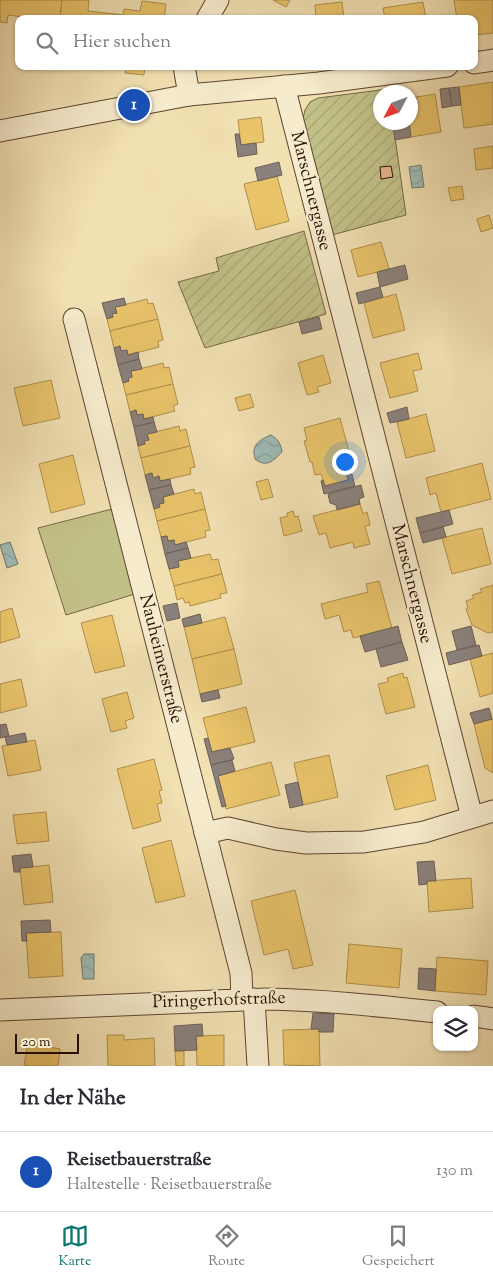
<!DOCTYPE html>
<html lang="de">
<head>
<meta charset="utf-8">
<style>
	body { margin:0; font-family:"Sorts Mill Goudy",serif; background:#f7f7f7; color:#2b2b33 }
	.controls { position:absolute; right:15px; bottom:15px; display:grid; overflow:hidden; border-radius:10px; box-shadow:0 1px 4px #0004 }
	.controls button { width:45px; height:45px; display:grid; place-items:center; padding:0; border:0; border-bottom:1px solid #e1e1e2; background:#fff; color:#2b2b33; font:25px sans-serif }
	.compass { position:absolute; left:373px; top:85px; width:45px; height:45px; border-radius:50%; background:#fff; box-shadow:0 1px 4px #0004; rotate:229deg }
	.scale { position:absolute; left:15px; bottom:12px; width:64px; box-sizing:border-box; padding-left:5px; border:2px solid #2c1005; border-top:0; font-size:14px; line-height:18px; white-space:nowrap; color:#2c1005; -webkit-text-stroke:4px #f6ebcd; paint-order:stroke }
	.you { position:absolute; left:344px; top:461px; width:18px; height:18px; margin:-12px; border:4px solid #fff; border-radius:50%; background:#1a73e8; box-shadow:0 0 0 8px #1a73e833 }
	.badge { display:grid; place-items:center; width:32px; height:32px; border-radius:50%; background:#0f766e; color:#fff; font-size:16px; font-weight:700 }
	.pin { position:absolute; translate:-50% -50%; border:2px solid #fff; box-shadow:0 1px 5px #0006 }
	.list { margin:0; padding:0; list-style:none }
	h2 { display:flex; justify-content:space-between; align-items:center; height:65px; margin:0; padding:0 20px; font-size:21px }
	h2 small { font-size:16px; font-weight:400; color:#7c7c81 }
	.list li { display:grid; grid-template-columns:32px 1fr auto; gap:15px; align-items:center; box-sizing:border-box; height:80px; padding:0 20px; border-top:1px solid #e1e1e2 }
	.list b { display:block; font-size:19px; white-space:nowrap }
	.list p { margin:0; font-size:16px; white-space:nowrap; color:#7c7c81 }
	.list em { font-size:16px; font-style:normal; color:#7c7c81 }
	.icon { flex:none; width:28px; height:28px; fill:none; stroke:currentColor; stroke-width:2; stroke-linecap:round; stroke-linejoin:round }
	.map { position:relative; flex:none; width:493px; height:1066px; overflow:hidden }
	.search { position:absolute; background:#fff; box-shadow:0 1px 4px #0004; left:15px; right:15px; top:15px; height:55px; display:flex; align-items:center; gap:12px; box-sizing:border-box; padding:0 18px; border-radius:10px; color:#7c7c81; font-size:19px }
	.sheet { height:145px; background:#fff }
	nav { display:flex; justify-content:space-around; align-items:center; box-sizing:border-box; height:70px; border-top:1px solid #e1e1e2; background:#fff; font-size:14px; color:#7c7c81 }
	nav a { display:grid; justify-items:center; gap:2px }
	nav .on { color:#0f766e }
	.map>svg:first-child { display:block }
	.grass { fill:#c1c087; stroke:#766846 }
	.garden { fill:url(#garden-furrows); stroke:#766846 }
	.water { fill:url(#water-waves); stroke:#70776f }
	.homes { fill:#e9c46a; stroke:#b08e4c }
	.industry { fill:#8a817c; stroke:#6e5f58 }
	.building { fill:#e6b191; stroke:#2c1005 }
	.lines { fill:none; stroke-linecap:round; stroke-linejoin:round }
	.minor-casing { stroke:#5d4430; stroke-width:23 }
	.minor { stroke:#f6ebcd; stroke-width:21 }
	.labels { text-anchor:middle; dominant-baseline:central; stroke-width:5; stroke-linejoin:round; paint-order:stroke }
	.street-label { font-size:18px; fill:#2c1005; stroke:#f6ebcd }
</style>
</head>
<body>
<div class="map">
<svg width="493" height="1066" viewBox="0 0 493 1066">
	<defs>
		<pattern id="garden-furrows" width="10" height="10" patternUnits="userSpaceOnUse" patternTransform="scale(1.25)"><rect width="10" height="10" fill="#c1c087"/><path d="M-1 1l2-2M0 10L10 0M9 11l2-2" fill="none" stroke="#a6a473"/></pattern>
		<pattern id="water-waves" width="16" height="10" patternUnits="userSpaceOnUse" patternTransform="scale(1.25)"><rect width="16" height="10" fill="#9ebbb6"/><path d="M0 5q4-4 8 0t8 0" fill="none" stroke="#88a09b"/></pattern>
	</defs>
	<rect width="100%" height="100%" fill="#f1e0b2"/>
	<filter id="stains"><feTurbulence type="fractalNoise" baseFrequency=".004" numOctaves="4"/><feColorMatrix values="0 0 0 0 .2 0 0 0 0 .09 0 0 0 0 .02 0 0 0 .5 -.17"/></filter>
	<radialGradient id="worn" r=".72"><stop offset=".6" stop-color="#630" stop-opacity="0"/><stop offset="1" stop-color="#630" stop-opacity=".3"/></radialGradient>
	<polygon class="grass" points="112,509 135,594 66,615 38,528"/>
	<g class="garden">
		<polygon points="388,89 389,92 380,92 380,122 393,123 406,215 332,235 303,119 305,110 310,102 318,98"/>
		<polygon points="304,231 326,314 205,348 178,282 219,271 216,258"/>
	</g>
	<g class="water">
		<polygon points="421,165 424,187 412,188 409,167"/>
		<path d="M 271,435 C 278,439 281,444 282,452 C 273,461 267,468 255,459 C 251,445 259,440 271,435 Z"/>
		<polygon points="10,542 18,564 7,568 0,545"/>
		<polygon points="84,954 94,954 94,979 83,979 81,958"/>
	</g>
	<g class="homes">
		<polygon points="0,0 62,0 60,19 38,19 8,15 7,23 0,22"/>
		<polygon points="62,0 89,0 88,11 123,15 124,9 140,11 142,1 166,4 164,19 60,19"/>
		<polygon points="273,0 290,0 286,7"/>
		<polygon points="454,0 493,0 493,33 474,35 474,19 457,19"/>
		<polygon points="342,2 344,19 316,19 315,5"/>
		<polygon points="423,2 426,19 385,19 383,8"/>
		<polygon points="111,66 145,66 144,75 125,73 126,68"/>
		<polygon points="493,82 493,124 464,128 459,87"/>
		<polygon points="435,94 441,132 411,137 409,122 410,122 410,98"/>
		<polygon points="261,117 264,142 241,145 238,120"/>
		<polygon points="493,146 493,168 476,170 474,149"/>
		<polygon points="277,176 289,221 256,230 244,184"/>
		<polygon points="462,186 464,199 451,201 448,188"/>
		<polygon points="489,215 493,228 481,232 477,219"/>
		<polygon points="381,242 389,269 358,277 351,250"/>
		<polygon points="396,294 405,330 373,338 364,303"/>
		<polygon points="147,299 148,304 153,303 158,319 110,331 107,319 113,317 112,314 117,313 115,307"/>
		<polygon points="158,319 163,340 158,341 159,347 128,355 127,350 121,351 120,346 114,348 110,331"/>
		<polygon points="418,353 422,369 413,371 418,391 390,398 380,363"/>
		<polygon points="323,355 331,383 317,387 319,392 307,395 298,363"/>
		<polygon points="163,363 164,368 169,367 173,384 126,395 123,383 129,381 128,378 132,377 131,371"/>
		<polygon points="51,380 60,418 23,426 14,388"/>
		<polygon points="173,384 178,404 173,406 175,411 144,419 143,414 137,415 136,410 130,412 126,395"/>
		<polygon points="250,394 254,407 239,411 235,398"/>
		<polygon points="426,414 435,451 406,458 397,422"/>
		<polygon points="340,418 353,466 345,468 348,480 325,486 321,474 315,475 312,462 310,462 304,441 307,440 304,428"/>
		<polygon points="179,426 180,431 186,429 190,446 141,458 138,446 145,444 144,441 149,440 147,434"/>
		<polygon points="190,446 195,467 190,468 191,474 160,481 159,476 153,478 152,473 145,475 141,458"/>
		<polygon points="73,455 85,504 51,513 39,464"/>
		<polygon points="482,463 491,499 441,512 436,493 430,495 426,478"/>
		<polygon points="268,479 273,497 261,500 256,482"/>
		<polygon points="194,489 195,494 201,492 205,509 157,521 154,509 160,507 159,504 164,503 163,497"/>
		<polygon points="360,504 363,514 367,512 370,525 365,526 370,544 354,548 353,542 330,548 326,533 319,535 313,516"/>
		<polygon points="205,509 210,530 205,531 206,537 175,545 174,540 168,541 167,536 161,537 157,521"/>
		<polygon points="293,511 295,517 298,516 302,531 284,536 280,518 288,516 287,513"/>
		<polygon points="482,528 491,564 452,574 442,538"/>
		<polygon points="210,554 212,560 218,559 222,574 174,586 169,569 179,567 178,561"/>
		<polygon points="222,574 227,593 220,594 221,598 190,606 189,602 185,603 183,598 177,600 174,586"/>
		<polygon points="379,581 392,628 353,638 351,630 344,632 339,615 325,619 321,604 368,592 366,584"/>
		<polygon points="493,585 493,632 488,633 472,625 466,609 468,608 466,601 474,598 472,595 482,592 480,589"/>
		<polygon points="12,608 20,637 0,643 0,612"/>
		<polygon points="112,615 125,666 95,673 81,623"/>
		<polygon points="225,617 234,649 192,659 184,627"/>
		<polygon points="234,649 242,684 200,694 192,659"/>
		<polygon points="493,653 493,693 480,697 470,659"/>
		<polygon points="403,673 404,678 407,677 415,707 386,714 378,684 388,682 387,678"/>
		<polygon points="21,679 27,706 0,713 0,684"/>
		<polygon points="127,692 134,718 125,721 127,728 111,732 102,699"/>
		<polygon points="246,707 255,742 212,752 203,718"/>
		<polygon points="492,719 493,719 493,773 485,768 474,724"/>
		<polygon points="35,740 41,770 8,776 2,746"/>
		<polygon points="329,755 338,797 303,805 294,763"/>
		<polygon points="154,759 162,790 159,791 162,803 157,804 161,821 133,829 117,769"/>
		<polygon points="271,762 280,795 226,809 218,776"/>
		<polygon points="428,765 436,800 395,810 386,776"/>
		<polygon points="46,812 49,841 17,844 13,815"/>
		<polygon points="171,840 185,896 156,903 142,848"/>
		<polygon points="49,865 53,902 24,905 20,868"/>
		<polygon points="471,878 473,908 429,912 427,881"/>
		<polygon points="295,890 313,965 293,969 288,949 264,955 251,901"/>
		<polygon points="61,932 63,976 29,978 26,933"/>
		<polygon points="349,944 402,949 399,988 346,983"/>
		<polygon points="437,957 488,961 486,995 435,991"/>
		<polygon points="319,1029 320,1066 284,1065 283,1030"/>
		<polygon points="107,1035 124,1035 124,1040 154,1038 155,1066 108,1066"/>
		<polygon points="224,1035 224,1066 197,1066 196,1036"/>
		<polygon points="28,1043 60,1049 58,1066 24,1066"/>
		<polygon points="175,1051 184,1051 184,1066 176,1066"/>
	</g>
	<g class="industry">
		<polygon points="459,87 461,105 452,106 449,88"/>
		<polygon points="449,88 452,106 442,108 440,89"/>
		<polygon points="393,122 409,122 411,137 395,140"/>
		<polygon points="235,134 239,134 241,145 256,143 257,154 238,157"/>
		<polygon points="279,162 282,175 258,181 255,168"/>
		<polygon points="405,265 408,279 380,287 377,272"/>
		<polygon points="380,287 383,297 359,304 356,293"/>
		<polygon points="124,298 126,305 115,307 117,313 112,314 113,317 107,319 102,303"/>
		<polygon points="319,317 322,329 302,334 299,322"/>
		<polygon points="120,346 121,351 127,350 128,355 138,352 139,359 118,365 114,348"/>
		<polygon points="139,359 142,369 131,371 132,377 128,378 129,381 123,383 118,365"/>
		<polygon points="407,407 409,419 390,423 387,413"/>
		<polygon points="136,410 137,415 143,414 144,419 153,417 154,422 134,427 130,412"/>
		<polygon points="154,422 157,432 147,434 149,440 144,441 145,444 138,446 134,427"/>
		<polygon points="350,467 355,486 324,494 321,481 323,480 325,486 348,480 345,468"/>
		<polygon points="152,473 153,478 159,476 160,481 170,479 171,485 149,490 145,475"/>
		<polygon points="171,485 174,494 163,497 164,503 159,504 160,507 154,509 149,490"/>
		<polygon points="361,485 364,497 359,499 360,504 337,510 336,505 330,503 328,494"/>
		<polygon points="449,510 453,524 420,533 416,518"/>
		<polygon points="443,527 446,537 423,543 420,533"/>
		<polygon points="167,536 168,541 174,540 175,545 186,542 188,548 165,554 161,537"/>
		<polygon points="188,548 191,558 178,561 179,567 169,569 165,554"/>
		<polygon points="177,603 180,618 167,621 163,606"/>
		<polygon points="200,614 202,623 184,627 182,619"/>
		<polygon points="398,626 402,642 365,652 360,636"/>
		<polygon points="471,626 476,645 457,650 452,631"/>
		<polygon points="402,642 408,660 381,667 376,649"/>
		<polygon points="479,645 482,656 449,665 446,653"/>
		<polygon points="218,690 220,698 202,702 200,694"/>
		<polygon points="489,708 492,719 474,724 470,713"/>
		<polygon points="6,724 9,736 0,738 0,725"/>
		<polygon points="25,733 27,742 7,745 5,737"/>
		<polygon points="208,738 212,752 230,748 234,759 211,765 204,739"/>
		<polygon points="232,760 235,771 218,776 226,806 222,807 211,765"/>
		<polygon points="298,782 303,805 290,808 285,785"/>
		<polygon points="31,854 33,867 20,868 20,872 14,872 12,856"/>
		<polygon points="434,861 436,881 427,881 427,884 419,885 417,862"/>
		<polygon points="50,920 51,932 26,933 27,941 22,941 21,921"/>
		<polygon points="419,968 436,969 435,991 418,989"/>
		<polygon points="313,1013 334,1014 333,1032 319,1032 319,1029 311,1029"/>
		<polygon points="202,1024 203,1036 196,1036 197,1050 175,1051 174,1026"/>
	</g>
	<polygon class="building" points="391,166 393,177 381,179 380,167"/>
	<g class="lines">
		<defs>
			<g id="minor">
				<polyline points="207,19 218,0"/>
				<polyline points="474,63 493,60"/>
				<polyline points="184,66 189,95"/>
				<polyline points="284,86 472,817"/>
				<polyline points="0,131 189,95 319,83 447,66"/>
				<polyline points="74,319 241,973 242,999"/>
				<polyline points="205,833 228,828 276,839 306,843 364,842 424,832 493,811"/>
				<polyline points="254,999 258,1066"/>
				<path d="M 0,1010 L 265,999 C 322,1000 380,1006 437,1012"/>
				<polyline points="474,1016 493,1019"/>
			</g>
		</defs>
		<use href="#minor" class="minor-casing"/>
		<use href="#minor" class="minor"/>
	</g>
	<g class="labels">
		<g class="street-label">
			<text transform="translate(310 191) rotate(76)">Marschnergasse</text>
			<text transform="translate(411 584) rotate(76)">Marschnergasse</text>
			<text transform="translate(160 659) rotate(76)">Nauheimerstraße</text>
			<text transform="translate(219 1001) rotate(-2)">Piringerhofstraße</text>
		</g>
	</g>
	<rect width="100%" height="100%" filter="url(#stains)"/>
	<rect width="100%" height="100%" fill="url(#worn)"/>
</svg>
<div class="controls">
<button><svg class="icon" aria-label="layers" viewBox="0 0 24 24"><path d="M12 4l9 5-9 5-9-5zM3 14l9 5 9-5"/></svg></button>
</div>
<svg class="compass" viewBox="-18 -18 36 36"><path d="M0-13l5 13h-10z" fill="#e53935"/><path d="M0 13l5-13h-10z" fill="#7c7c81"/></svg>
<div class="scale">20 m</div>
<div class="you"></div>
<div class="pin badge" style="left:134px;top:105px;background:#1a4fb4">1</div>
<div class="search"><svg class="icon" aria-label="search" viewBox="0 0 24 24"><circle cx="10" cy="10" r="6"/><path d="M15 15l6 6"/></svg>Hier suchen</div>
</div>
<section class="sheet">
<h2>In der Nähe<small></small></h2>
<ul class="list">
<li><span class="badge" style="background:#1a4fb4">1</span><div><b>Reisetbauerstraße</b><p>Haltestelle · Reisetbauerstraße</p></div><em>130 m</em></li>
</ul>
</section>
<nav>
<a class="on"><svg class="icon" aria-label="map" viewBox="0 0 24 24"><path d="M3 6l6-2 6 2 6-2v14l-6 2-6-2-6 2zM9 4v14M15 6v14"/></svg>Karte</a>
<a><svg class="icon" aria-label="directions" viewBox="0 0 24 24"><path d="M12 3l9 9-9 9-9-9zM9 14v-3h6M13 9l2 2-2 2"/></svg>Route</a>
<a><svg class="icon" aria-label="saved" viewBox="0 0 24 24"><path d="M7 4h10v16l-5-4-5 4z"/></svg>Gespeichert</a>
</nav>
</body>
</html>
